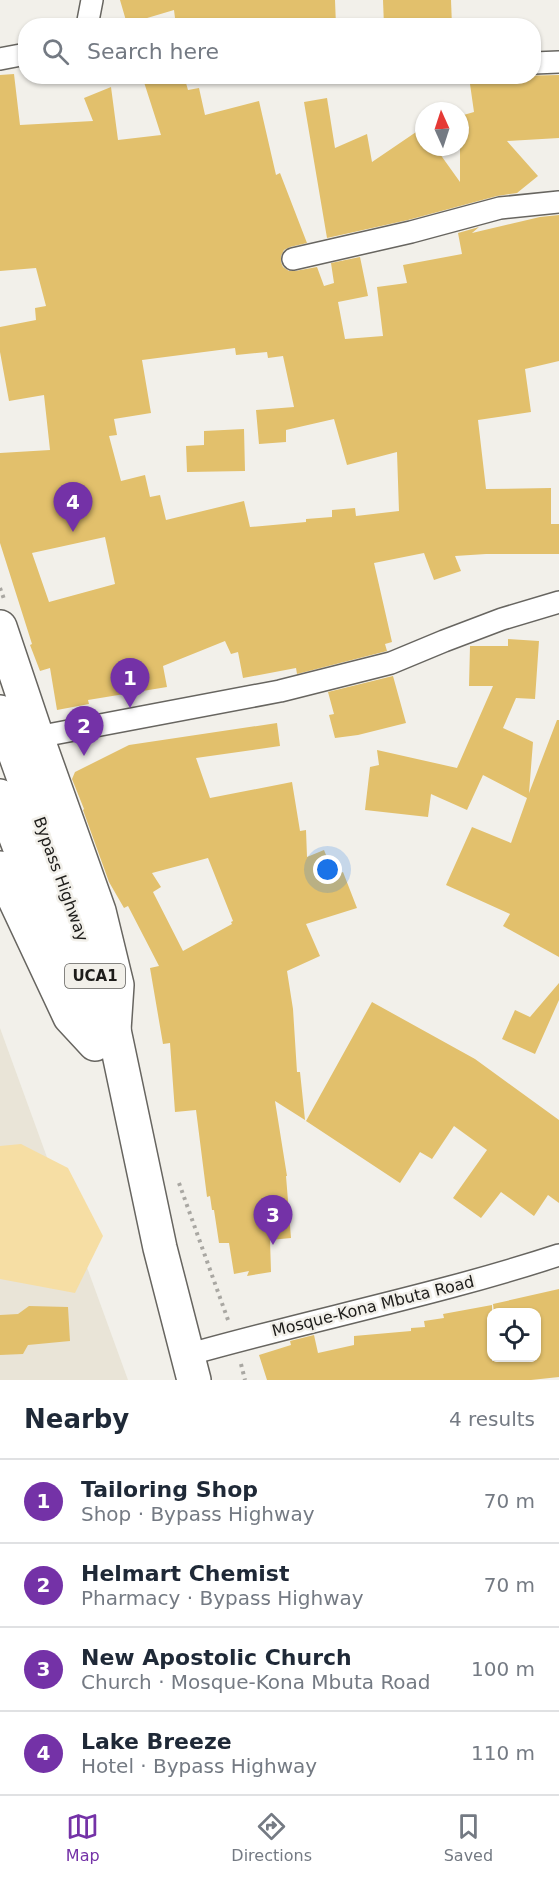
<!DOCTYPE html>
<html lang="en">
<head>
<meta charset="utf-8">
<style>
	body { margin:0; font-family:"DejaVu Sans",sans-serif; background:#f2f2f3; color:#1f2937 }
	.controls { position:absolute; right:18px; bottom:18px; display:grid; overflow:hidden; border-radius:12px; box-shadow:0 2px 4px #0004 }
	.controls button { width:54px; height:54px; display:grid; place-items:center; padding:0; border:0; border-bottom:2px solid #e0e1e3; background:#fff; color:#1f2937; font:30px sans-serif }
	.compass { position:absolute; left:415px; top:102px; width:54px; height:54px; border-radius:50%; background:#fff; box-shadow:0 2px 4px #0004; rotate:357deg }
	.you { position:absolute; left:328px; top:870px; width:21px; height:21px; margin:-15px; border:4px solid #fff; border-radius:50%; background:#1a73e8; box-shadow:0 0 0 9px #1a73e833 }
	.badge { display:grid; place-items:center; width:39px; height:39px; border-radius:50%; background:#7432a7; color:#fff; font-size:20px; font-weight:700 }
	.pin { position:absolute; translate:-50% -50px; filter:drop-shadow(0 2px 3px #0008) }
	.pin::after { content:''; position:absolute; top:32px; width:21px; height:18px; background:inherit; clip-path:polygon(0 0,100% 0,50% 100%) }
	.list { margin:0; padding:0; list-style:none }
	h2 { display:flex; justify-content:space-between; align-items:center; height:78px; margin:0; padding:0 24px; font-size:26px }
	h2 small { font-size:20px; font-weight:400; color:#747a83 }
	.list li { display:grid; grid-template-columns:39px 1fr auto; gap:18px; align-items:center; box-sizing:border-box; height:84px; padding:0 24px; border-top:2px solid #e0e1e3 }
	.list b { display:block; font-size:22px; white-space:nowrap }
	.list p { margin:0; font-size:20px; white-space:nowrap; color:#747a83 }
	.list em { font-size:20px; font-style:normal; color:#747a83 }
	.icon { flex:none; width:33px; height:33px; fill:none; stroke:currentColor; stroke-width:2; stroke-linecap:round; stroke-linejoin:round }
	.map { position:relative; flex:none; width:559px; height:1380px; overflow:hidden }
	.search { position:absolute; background:#fff; box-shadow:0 2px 4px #0004; left:18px; right:18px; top:18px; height:66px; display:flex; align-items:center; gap:15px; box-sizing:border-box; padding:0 21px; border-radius:24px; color:#747a83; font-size:22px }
	.sheet { height:414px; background:#fff }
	nav { display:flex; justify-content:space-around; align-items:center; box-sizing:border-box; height:84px; border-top:2px solid #e0e1e3; background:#fff; font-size:16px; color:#747a83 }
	nav a { display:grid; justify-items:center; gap:3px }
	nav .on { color:#7432a7 }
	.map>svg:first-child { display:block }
	.built { fill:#e9e4d7 }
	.green { fill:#f6dea4 }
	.building { fill:#e2c06c; fill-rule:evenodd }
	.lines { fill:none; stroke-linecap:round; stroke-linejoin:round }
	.street-casing { stroke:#676560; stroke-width:24 }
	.primary-casing { stroke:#676560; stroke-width:36 }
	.highway-casing { stroke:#676560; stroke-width:36 }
	.path { stroke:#a9a7a2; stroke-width:4; stroke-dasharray:3 4.5; stroke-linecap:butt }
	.street { stroke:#fff; stroke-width:21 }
	.primary { stroke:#fff; stroke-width:33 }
	.highway { stroke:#fff; stroke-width:33 }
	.labels { text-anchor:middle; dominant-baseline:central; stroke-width:5; stroke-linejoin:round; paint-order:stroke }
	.shield { fill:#f2f0ea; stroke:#5d5c58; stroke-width:1.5 }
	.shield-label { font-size:15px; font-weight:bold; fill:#1d1c1a }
	.street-label { font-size:16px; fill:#1d1c1a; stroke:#f2f0ea }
</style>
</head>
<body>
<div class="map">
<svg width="559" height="1380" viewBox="0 0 559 1380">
	<rect width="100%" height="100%" fill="#f2f0ea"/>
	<polygon class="built" points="0,1028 128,1380 0,1380"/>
	<polygon class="green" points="21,1144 68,1168 103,1236 75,1293 0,1279 0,1146"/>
	<g class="building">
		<polygon points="120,0 335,0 336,26 176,26 174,10 127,24"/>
		<polygon points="383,0 451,0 452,26 384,26"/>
		<path d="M 14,74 L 20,125 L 93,121 L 84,98 L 111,87 L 118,140 L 161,135 L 142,76 L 184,76 L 188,90 L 199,88 L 205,115 L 259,101 L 276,175 L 280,173 L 307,243 L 290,247 L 284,250 L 281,256 L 281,262 L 283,267 L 289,271 L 295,271 L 317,267 L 324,286 L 334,283 L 331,263 L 360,257 L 368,296 L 338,302 L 345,339 L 383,336 L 377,287 L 407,283 L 403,265 L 462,254 L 458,233 L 479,227 L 472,233 L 540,217 L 559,215 L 559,361 L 525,369 L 531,412 L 478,420 L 486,489 L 551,488 L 551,524 L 559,524 L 559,554 L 486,554 L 455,556 L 461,571 L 434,580 L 424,553 L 374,563 L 392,642 L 385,644 L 387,651 L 297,674 L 296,668 L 243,678 L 238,652 L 231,654 L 225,641 L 163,666 L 167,687 L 88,700 L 89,704 L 57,710 L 50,668 L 40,671 L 30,645 L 32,644 L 0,543 L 0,453 L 50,450 L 44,395 L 9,401 L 0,352 L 0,327 L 36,320 L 35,308 L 46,306 L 36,268 L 0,271 L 0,75 ZM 235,348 L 236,355 L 267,352 L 268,358 L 283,356 L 294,407 L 256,410 L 259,444 L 286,442 L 286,430 L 334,419 L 347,465 L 397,452 L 399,511 L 356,516 L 355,508 L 332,510 L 332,517 L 306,519 L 306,522 L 250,527 L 244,501 L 166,520 L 160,495 L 150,497 L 145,475 L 121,481 L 109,436 L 117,435 L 114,419 L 151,413 L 142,360 ZM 105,537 L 115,584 L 49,602 L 32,553 Z"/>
		<polygon points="559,75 559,138 507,141 538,176 517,193 497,196 408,220 327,238 304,102 327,98 335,148 367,134 372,162 422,128 424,131 424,147 435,147 460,182 460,116 474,112 470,84 516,76"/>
		<polygon points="244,429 245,471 187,472 186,446 204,445 204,431"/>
		<polygon points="508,639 539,641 535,699 516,698 503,728 533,742 529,793 557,720 559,720 559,957 503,926 510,914 446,885 472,827 511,843 527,798 483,775 467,810 431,794 428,817 365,810 370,767 379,765 377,750 457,768 493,686 469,686 470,646 508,646"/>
		<polygon points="393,676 406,723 358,735 335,738 329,715 334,714 328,692"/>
		<path d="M 277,723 L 280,746 L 196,758 L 210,798 L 292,782 L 300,831 L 306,830 L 307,857 L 324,850 L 334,875 L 343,872 L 357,908 L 306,924 L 320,956 L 287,971 L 293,1009 L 297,1072 L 300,1072 L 305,1120 L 275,1101 L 287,1176 L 286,1176 L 291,1238 L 270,1240 L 271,1272 L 247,1276 L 249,1271 L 234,1274 L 229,1243 L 219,1243 L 214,1210 L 212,1210 L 210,1196 L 207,1197 L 196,1110 L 175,1112 L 170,1043 L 163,1044 L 150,968 L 159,966 L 128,906 L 124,908 L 109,882 L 83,810 L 84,809 L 72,779 L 75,772 L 129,745 ZM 208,858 L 233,921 L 231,922 L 232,924 L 183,951 L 153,892 L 161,887 L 152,873 Z"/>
		<polygon points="559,983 559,1000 535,1054 502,1039 515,1010 530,1017"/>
		<polygon points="372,1002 475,1059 559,1120 559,1203 548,1195 534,1216 501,1192 481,1218 453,1198 487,1150 454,1126 432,1159 420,1152 400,1183 306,1121"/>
		<polygon points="559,1289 559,1377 531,1380 267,1380 259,1355 291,1345 290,1341 314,1335 318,1353 354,1345 354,1336 411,1331 411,1328 425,1327 424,1321 444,1318 443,1314 492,1305 492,1361 537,1360 537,1312 494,1312 493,1304"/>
		<polygon points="29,1306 68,1307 70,1341 28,1345 23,1354 0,1355 0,1315 18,1314"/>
	</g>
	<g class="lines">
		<defs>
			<g id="street">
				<polyline points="87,26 92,0"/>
				<polyline points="0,59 26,54"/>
				<polyline points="534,63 559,62"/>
				<polyline points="293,259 411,232 500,208 559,202"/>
				<polyline points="37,737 280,691 391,663 444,641 502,619 559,602"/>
				<path d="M 187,1355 C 310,1320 437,1295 559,1255"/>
			</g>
			<g id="primary">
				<polyline points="0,712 114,1030 160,1248 194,1380"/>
				<polyline points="0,796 85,1019"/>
			</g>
			<g id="highway">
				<polyline points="0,627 37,737 99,911 117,985 114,1030"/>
				<polyline points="0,868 70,1017 95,1044"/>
			</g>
		</defs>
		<use href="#street" class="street-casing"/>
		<use href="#primary" class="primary-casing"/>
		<use href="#highway" class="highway-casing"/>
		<g class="path">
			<polyline points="0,588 4,599"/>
			<polyline points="179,1183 228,1320"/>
			<polyline points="241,1364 245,1380"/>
		</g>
		<use href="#street" class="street"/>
		<use href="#primary" class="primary"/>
		<use href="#highway" class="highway"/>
	</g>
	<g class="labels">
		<rect class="shield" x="65" y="964" width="60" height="24" rx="4.5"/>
		<g class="shield-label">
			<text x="95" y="976">UCA1</text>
		</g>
		<g class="street-label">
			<text transform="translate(61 879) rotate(70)">Bypass Highway</text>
			<text transform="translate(373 1306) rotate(-14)">Mosque-Kona Mbuta Road</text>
		</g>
	</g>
</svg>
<div class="controls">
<button><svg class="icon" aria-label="locate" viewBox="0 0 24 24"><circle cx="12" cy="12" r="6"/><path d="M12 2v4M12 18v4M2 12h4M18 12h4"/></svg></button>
</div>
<svg class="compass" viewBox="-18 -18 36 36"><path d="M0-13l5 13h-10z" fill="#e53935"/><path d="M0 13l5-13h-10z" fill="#747a83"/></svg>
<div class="you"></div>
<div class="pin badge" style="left:130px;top:708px">1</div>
<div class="pin badge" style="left:84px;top:756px">2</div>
<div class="pin badge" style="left:273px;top:1245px">3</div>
<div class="pin badge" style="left:73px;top:532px">4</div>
<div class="search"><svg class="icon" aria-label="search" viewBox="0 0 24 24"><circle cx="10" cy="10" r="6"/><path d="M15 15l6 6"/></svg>Search here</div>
</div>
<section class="sheet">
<h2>Nearby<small>4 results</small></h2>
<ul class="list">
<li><span class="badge">1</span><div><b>Tailoring Shop</b><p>Shop · Bypass Highway</p></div><em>70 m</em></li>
<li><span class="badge">2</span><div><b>Helmart Chemist</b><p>Pharmacy · Bypass Highway</p></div><em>70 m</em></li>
<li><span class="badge">3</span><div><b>New Apostolic Church</b><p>Church · Mosque-Kona Mbuta Road</p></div><em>100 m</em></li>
<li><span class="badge">4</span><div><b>Lake Breeze</b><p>Hotel · Bypass Highway</p></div><em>110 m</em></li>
</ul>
</section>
<nav>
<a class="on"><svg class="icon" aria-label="map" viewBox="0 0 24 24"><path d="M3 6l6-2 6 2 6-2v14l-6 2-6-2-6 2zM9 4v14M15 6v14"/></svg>Map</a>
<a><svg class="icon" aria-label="directions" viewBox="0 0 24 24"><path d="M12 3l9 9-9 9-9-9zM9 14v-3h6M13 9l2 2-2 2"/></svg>Directions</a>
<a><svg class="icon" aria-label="saved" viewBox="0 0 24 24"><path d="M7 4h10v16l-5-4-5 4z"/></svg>Saved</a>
</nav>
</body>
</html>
